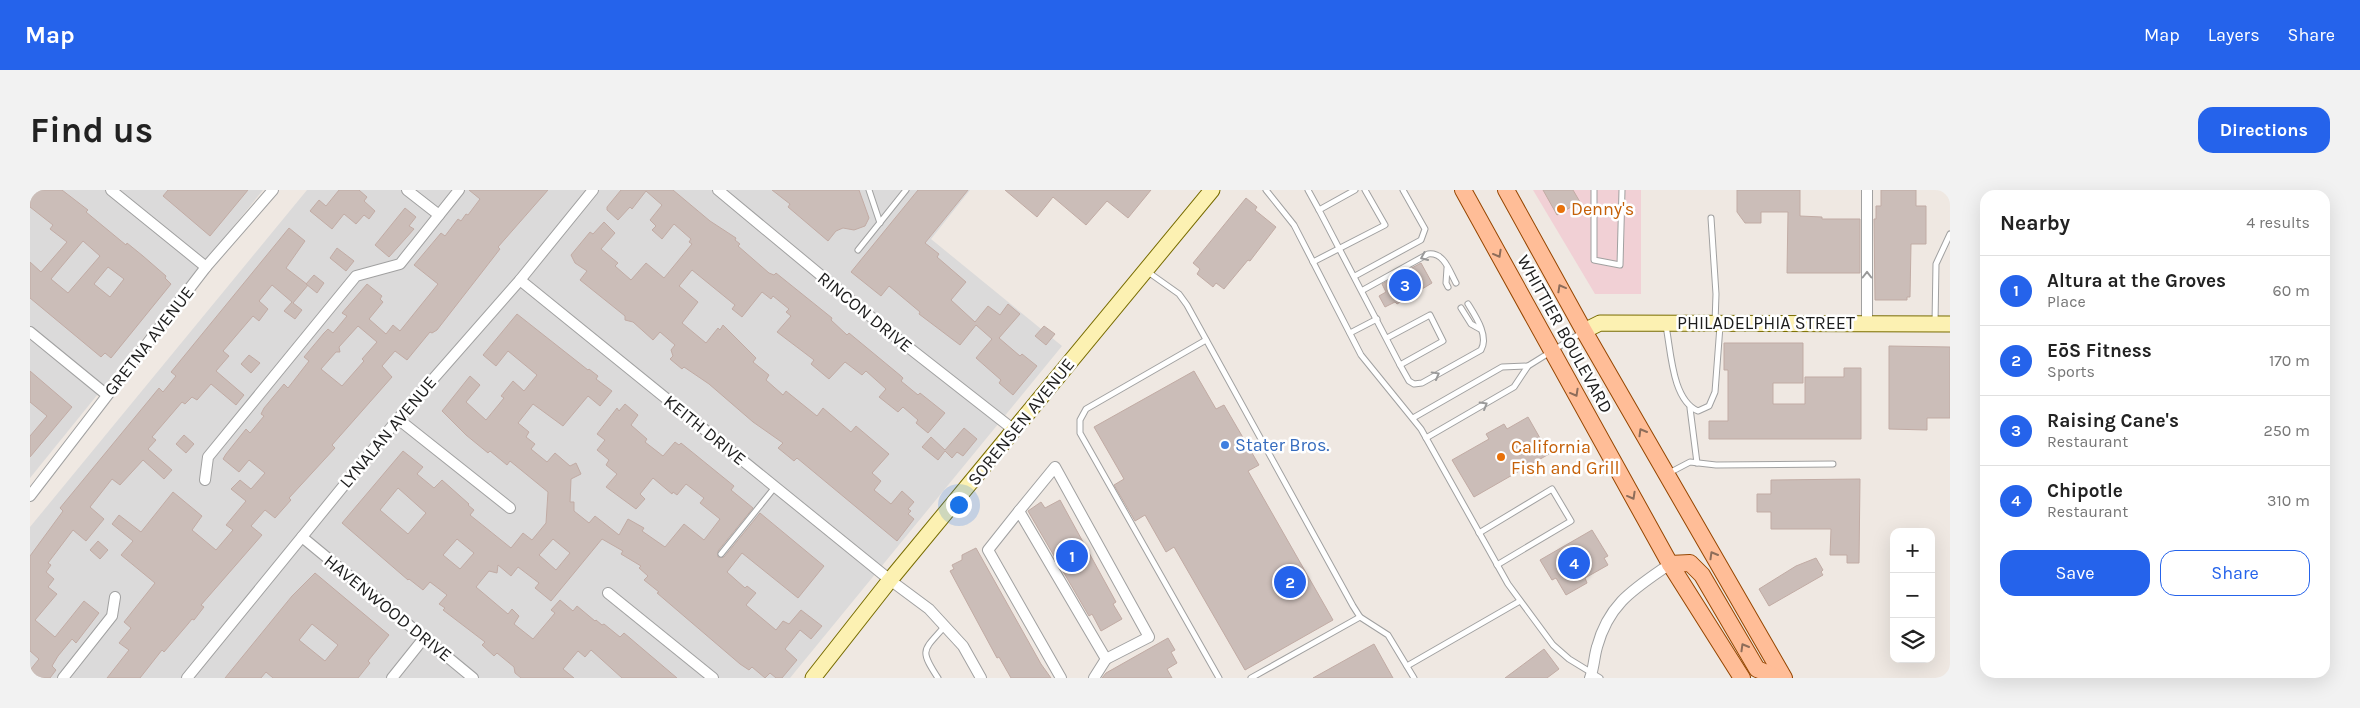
<!DOCTYPE html>
<html lang="en">
<head>
<meta charset="utf-8">
<style>
	body { margin:0; font-family:Karla,sans-serif; background:#f2f2f2; color:#222 }
	.controls { position:absolute; right:15px; bottom:15px; display:grid; overflow:hidden; border-radius:10px; box-shadow:0 5px 20px #0002 }
	.controls button { width:45px; height:45px; display:grid; place-items:center; padding:0; border:0; border-bottom:1px solid #e0e0e0; background:#fff; color:#222; font:25px sans-serif }
	.you { position:absolute; left:928px; top:314px; width:18px; height:18px; margin:-12px; border:4px solid #fff; border-radius:50%; background:#1a73e8; box-shadow:0 0 0 8px #1a73e833 }
	.badge { display:grid; place-items:center; width:32px; height:32px; border-radius:50%; background:#2563eb; color:#fff; font-size:16px; font-weight:700 }
	.pin { position:absolute; translate:-50% -50%; border:2px solid #fff; box-shadow:0 1px 5px #0006 }
	.list { margin:0; padding:0; list-style:none }
	h2 { display:flex; justify-content:space-between; align-items:center; height:65px; margin:0; padding:0 20px; font-size:21px }
	h2 small { font-size:16px; font-weight:400; color:#767676 }
	.list li { display:grid; grid-template-columns:32px 1fr auto; gap:15px; align-items:center; box-sizing:border-box; height:70px; padding:0 20px; border-top:1px solid #e0e0e0 }
	.list b { display:block; font-size:19px; white-space:nowrap }
	.list p { margin:0; font-size:16px; white-space:nowrap; color:#767676 }
	.list em { font-size:16px; font-style:normal; color:#767676 }
	.actions { display:flex; gap:10px; padding:15px 20px }
	.actions a { flex:1; padding:11px 0; border:1px solid #2563eb; border-radius:15px; text-align:center; font-size:18px; color:#2563eb }
	.actions .main { background:#2563eb; color:#fff }
	.icon { flex:none; width:28px; height:28px; fill:none; stroke:currentColor; stroke-width:2; stroke-linecap:round; stroke-linejoin:round }
	.map { position:relative; flex:none; width:1920px; height:488px; overflow:hidden; border-radius:15px }
	header { display:flex; align-items:center; gap:30px; box-sizing:border-box; height:70px; padding:0 25px; background:#2563eb; color:#fff }
	header strong { font-size:24px }
	nav { display:flex; gap:28px; margin-inline-start:auto; font-size:18px }
	.intro { display:flex; align-items:center; justify-content:space-between; box-sizing:border-box; height:120px; padding:0 30px }
	h1 { margin:0; font-size:35px }
	.button { padding:12px 22px; border-radius:15px; background:#2563eb; color:#fff; font-size:18px; font-weight:700 }
	main { display:flex; gap:30px; padding:0 30px }
	aside { flex:1; background:#fff; border-radius:15px; box-shadow:0 5px 20px #0002 }
	.map>svg:first-child { display:block }
	.residential { fill:#dbdada }
	.commercial { fill:#f1d0d5 }
	.building { fill:#cbbdb8; stroke:#c1aba4; fill-rule:evenodd }
	.lines { fill:none; stroke-linecap:round; stroke-linejoin:round }
	.lane-casing { stroke:#a1a1a1; stroke-width:7 }
	.street-casing { stroke:#a1a1a1; stroke-width:12 }
	.secondary-casing { stroke:#786c00; stroke-width:17 }
	.primary-casing { stroke:#964600; stroke-width:18 }
	.lane { stroke:#fff; stroke-width:5 }
	.street { stroke:#fff; stroke-width:10 }
	.secondary { stroke:#fcf1b2; stroke-width:15 }
	.primary { stroke:#ffbd97; stroke-width:16 }
	.oneway { stroke:#8e6d5a }
	.oneway2 { stroke:#999 }
	.food-dot { fill:#e8710a; stroke:#fff; stroke-width:2 }
	.shop-dot { fill:#3f7fe0; stroke:#fff; stroke-width:2 }
	.labels { text-anchor:middle; dominant-baseline:central; stroke-width:5; stroke-linejoin:round; paint-order:stroke }
	.food-label { font-size:18px; fill:#c56008; stroke:#fff; text-anchor:start }
	.street-label { font-size:18px; fill:#1d1d1d; stroke:#fff }
	.shop-label { font-size:18px; fill:#366cbe; stroke:#fff; text-anchor:start }
</style>
</head>
<body>
<header>
<strong>Map</strong>
<nav><a>Map</a><a>Layers</a><a>Share</a></nav>
</header>
<div class="intro"><h1>Find us</h1><a class="button">Directions</a></div>
<main>
<div class="map">
<svg width="1920" height="488" viewBox="0 0 1920 488">
	<rect width="100%" height="100%" fill="#efe8e2"/>
	<g class="residential">
		<polygon points="0,0 233,0 0,288"/>
		<polygon points="277,0 940,0 901,49 1032,156 760,488 0,488 0,337"/>
	</g>
	<polygon class="commercial" points="1503,0 1611,0 1611,104 1565,104"/>
	<g class="building">
		<path d="M 6,0 L 32,0 L 58,20 L 56,22 L 96,55 L 97,53 L 113,66 L 136,86 L 135,88 L 141,94 L 81,168 L 75,163 L 71,167 L 0,108 L 0,72 L 11,82 L 37,52 L 20,39 L 23,35 L 0,17 L 0,8 ZM 53,51 L 70,66 L 38,103 L 21,89 ZM 78,77 L 94,89 L 80,107 L 64,94 Z"/>
		<polygon points="138,0 218,0 180,46 133,6"/>
		<polygon points="309,0 329,0 337,7 334,11 345,21 339,29 334,25 326,34 314,24 302,39 280,21 289,10 296,16"/>
		<path d="M 439,0 L 518,0 L 468,57 L 470,59 L 407,140 L 402,143 L 400,142 L 377,170 L 365,161 L 352,176 L 362,187 L 302,255 L 305,258 L 259,308 L 261,310 L 245,328 L 235,320 L 221,336 L 232,345 L 171,415 L 174,417 L 164,430 L 162,429 L 158,434 L 134,462 L 132,460 L 110,488 L 77,488 L 99,460 L 89,453 L 101,438 L 94,432 L 125,393 L 91,365 L 103,351 L 82,334 L 89,325 L 111,342 L 143,302 L 172,326 L 162,340 L 186,360 L 203,340 L 196,335 L 216,311 L 201,299 L 210,290 L 221,299 L 235,283 L 219,270 L 209,282 L 193,269 L 196,264 L 216,239 L 220,243 L 234,226 L 231,224 L 234,218 L 254,194 L 258,198 L 279,171 L 274,167 L 294,143 L 298,139 L 303,143 L 317,126 L 312,123 L 337,94 L 352,106 L 350,109 L 353,112 L 339,129 L 356,144 L 363,135 L 370,141 L 408,94 L 384,75 L 411,43 L 415,46 L 428,29 L 431,31 L 436,24 L 438,25 L 450,9 ZM 328,136 L 347,152 L 332,169 L 334,171 L 312,196 L 291,179 L 306,162 L 310,162 L 309,157 Z"/>
		<polygon points="591,0 643,0 680,31 706,48 705,50 710,54 708,56 739,83 744,85 746,83 802,128 801,130 817,145 819,143 871,186 873,188 871,191 888,205 890,203 915,223 898,243 886,233 888,230 873,217 868,222 849,207 856,199 836,181 832,185 815,172 799,189 781,174 784,170 747,142 761,126 756,122 759,119 743,106 741,109 732,102 712,127 702,119 705,115 662,80 649,96 668,112 652,133 676,153 688,138 690,140 693,135 726,168 723,172 739,185 736,190 753,205 756,201 787,226 793,218 821,242 826,236 859,264 842,283 851,291 844,300 861,314 872,301 884,312 878,319 881,321 878,324 884,329 867,351 767,268 764,271 748,258 753,253 723,232 679,194 654,177 652,179 640,169 643,166 641,160 645,155 630,142 623,150 603,132 595,130 595,126 550,90 557,81 545,73 541,65 560,42 563,44 574,32 585,43 571,59 588,73 585,76 601,90 616,73 634,88 662,54 659,52 661,49 644,34 632,49 622,40 626,36 620,30 632,15 616,1 602,19 600,17 588,30 577,20 577,17"/>
		<polygon points="742,0 829,0 839,28 835,36 824,40 813,38 806,41 798,51 758,17 760,14"/>
		<polygon points="888,0 938,0 895,53 909,64 907,67 936,92 921,110 945,132 958,116 970,125 978,114 990,124 969,148 990,166 992,164 1007,176 983,205 969,193 971,190 946,168 962,149 946,135 930,155 889,124 890,122 859,96 851,106 821,82"/>
		<polygon points="975,0 1121,0 1098,28 1077,11 1056,35 1023,7 1007,27"/>
		<polygon points="1513,0 1543,0 1550,12 1527,25"/>
		<polygon points="1707,0 1770,0 1770,26 1792,27 1792,29 1830,29 1830,83 1757,83 1758,22 1731,22 1731,33 1715,33 1707,22"/>
		<polygon points="1851,0 1886,0 1886,16 1896,16 1896,54 1881,54 1880,107 1877,107 1877,110 1845,110 1844,29 1846,29 1846,16 1851,16"/>
		<polygon points="1216,8 1227,17 1225,20 1246,37 1220,71 1218,70 1194,99 1186,93 1183,97 1167,84 1170,79 1163,73"/>
		<polygon points="375,18 386,27 379,36 384,39 359,67 345,55"/>
		<polygon points="259,38 275,51 256,78 278,95 263,113 272,120 265,129 254,121 262,112 242,95 229,111 238,119 229,131 223,126 193,161 199,166 186,181 214,205 206,215 181,194 167,210 162,207 155,214 152,212 122,247 126,250 118,259 142,280 134,289 113,270 90,295 82,289 60,317 74,329 56,351 43,340 18,373 21,375 16,382 24,389 18,397 27,404 5,430 25,447 54,411 69,423 46,453 42,449 28,466 22,476 26,480 20,488 0,488 0,480 9,469 0,461 0,366 33,321 30,318 129,198 133,202 146,186 141,182"/>
		<polygon points="307,58 324,71 316,81 300,68"/>
		<polygon points="1391,73 1402,93 1367,114 1365,112 1355,117 1349,106 1356,102 1352,94"/>
		<polygon points="284,85 294,93 287,103 276,94"/>
		<path d="M 487,124 L 558,180 L 559,179 L 568,186 L 566,189 L 582,201 L 570,216 L 558,206 L 533,236 L 503,214 L 488,233 L 499,242 L 496,247 L 505,254 L 501,259 L 517,272 L 525,263 L 540,276 L 546,273 L 551,284 L 541,289 L 540,312 L 544,312 L 544,321 L 559,333 L 565,326 L 589,345 L 598,329 L 614,338 L 612,341 L 635,357 L 654,334 L 674,350 L 690,329 L 670,313 L 674,308 L 656,294 L 647,305 L 643,302 L 642,304 L 623,288 L 610,304 L 615,309 L 606,319 L 576,297 L 587,284 L 576,275 L 579,270 L 567,260 L 575,250 L 567,244 L 587,218 L 589,221 L 595,214 L 608,225 L 601,235 L 617,249 L 615,252 L 633,266 L 645,252 L 649,255 L 651,253 L 704,296 L 701,300 L 723,318 L 688,361 L 688,367 L 694,367 L 730,323 L 794,376 L 768,408 L 712,363 L 697,382 L 715,398 L 717,396 L 726,403 L 716,415 L 746,440 L 753,431 L 759,434 L 771,420 L 792,436 L 781,449 L 770,440 L 755,459 L 767,470 L 752,488 L 746,488 L 740,483 L 735,488 L 722,477 L 719,480 L 710,474 L 627,403 L 629,402 L 614,390 L 618,386 L 609,378 L 611,376 L 591,364 L 593,361 L 572,349 L 521,411 L 505,398 L 509,393 L 488,377 L 481,386 L 468,375 L 467,383 L 459,381 L 446,397 L 478,424 L 482,419 L 489,426 L 484,434 L 503,449 L 525,423 L 521,420 L 530,410 L 543,421 L 547,416 L 565,431 L 566,430 L 572,435 L 574,434 L 590,447 L 594,443 L 647,488 L 592,488 L 561,460 L 555,467 L 548,461 L 533,479 L 544,488 L 491,488 L 485,483 L 484,477 L 467,463 L 464,466 L 452,455 L 455,452 L 413,420 L 415,418 L 409,414 L 417,405 L 400,392 L 393,400 L 379,389 L 378,390 L 312,333 L 373,261 L 393,277 L 387,284 L 404,298 L 412,290 L 439,314 L 438,315 L 444,320 L 440,325 L 481,358 L 493,343 L 502,350 L 516,333 L 518,302 L 480,271 L 477,275 L 460,261 L 458,263 L 436,245 L 412,221 L 440,186 L 450,195 L 436,212 L 456,230 L 474,208 L 471,206 L 483,191 L 494,201 L 507,185 L 478,161 L 466,176 L 453,165 ZM 368,298 L 396,323 L 378,344 L 350,320 ZM 427,349 L 444,363 L 430,379 L 413,365 ZM 523,349 L 540,363 L 526,380 L 509,365 Z"/>
		<polygon points="1014,136 1025,144 1016,155 1005,146"/>
		<polygon points="1694,153 1773,153 1773,193 1743,193 1743,214 1775,214 1775,187 1814,187 1814,178 1831,178 1831,249 1679,249 1679,231 1698,231 1698,180 1694,180"/>
		<polygon points="1859,156 1920,157 1920,228 1897,228 1897,240 1859,239"/>
		<polygon points="219,165 230,173 221,183 211,174"/>
		<polygon points="0,181 42,217 0,267 0,246 17,226 0,212"/>
		<polygon points="1164,181 1186,219 1194,215 1229,275 1218,281 1303,430 1215,480 1144,357 1136,362 1115,325 1105,331 1084,295 1094,289 1064,237"/>
		<polygon points="1498,227 1519,264 1444,307 1422,270 1459,249 1456,244 1474,234 1477,239"/>
		<polygon points="934,238 947,249 933,266 927,262 922,268 915,261 908,270 892,257 901,247 915,260"/>
		<polygon points="154,245 164,254 156,263 146,254"/>
		<polygon points="1830,289 1829,373 1817,373 1817,365 1800,365 1801,339 1741,339 1741,322 1727,322 1727,304 1741,304 1741,290"/>
		<polygon points="1030,310 1086,412 1083,414 1092,429 1071,441 1062,424 1059,426 998,321 1011,312 1015,318"/>
		<polygon points="1562,340 1578,366 1574,368 1578,375 1555,388 1557,393 1536,405 1526,388 1522,390 1510,370"/>
		<polygon points="68,351 78,360 70,369 60,360"/>
		<polygon points="946,358 1011,474 1021,488 981,488 969,467 967,468 920,381 924,379 922,375 932,370 932,365"/>
		<polygon points="1786,368 1793,380 1791,382 1793,385 1739,416 1729,399 1766,376"/>
		<path d="M 285,383 L 359,445 L 338,471 L 340,473 L 328,488 L 243,488 L 236,482 L 231,488 L 195,488 L 262,406 ZM 282,434 L 308,455 L 295,471 L 269,450 Z"/>
		<polygon points="1138,448 1145,460 1141,462 1147,473 1137,479 1142,488 1072,488 1076,483"/>
		<polygon points="1344,454 1363,488 1283,488"/>
		<polygon points="1514,459 1529,479 1517,488 1475,488"/>
	</g>
	<g class="lines">
		<defs>
			<g id="lane">
				<polyline points="839,0 850,33"/>
				<polyline points="1236,0 1264,35 1331,165 1391,239 1478,394 1523,455 1539,469 1570,488"/>
				<polyline points="1278,0 1289,20"/>
				<polyline points="1325,0 1289,20 1370,175 1413,151 1400,125 1357,148"/>
				<polyline points="1564,0 1564,70 1590,75 1592,0"/>
				<polyline points="1681,28 1686,104 1685,133"/>
				<polyline points="828,60 876,0"/>
				<polyline points="1283,72 1355,35 1335,0"/>
				<polyline points="1417,78 1416,93 1418,97"/>
				<polyline points="1118,82 1149,104 1157,115 1323,416 1330,427 1358,445 1384,488"/>
				<polyline points="1325,86 1391,50 1395,39 1373,0"/>
				<path d="M 1333,100 L 1398,64 C 1414,62 1419,80 1426,93"/>
				<polyline points="1431,118 1441,134 1450,139"/>
				<polyline points="1905,133 1906,74 1920,44"/>
				<path d="M 1636,136 C 1641,161 1642,210 1668,221 L 1679,216 L 1685,202 L 1690,136"/>
				<polyline points="1320,143 1347,129"/>
				<polyline points="1176,150 1056,219 1050,230 1050,243 1189,488"/>
				<path d="M 1370,175 L 1379,191 L 1384,194 L 1392,193 L 1451,160 C 1459,146 1446,127 1438,114"/>
				<polyline points="1660,218 1667,273"/>
				<polyline points="1383,228 1472,177 1498,176"/>
				<polyline points="1396,248 1484,197 1498,176 1551,143"/>
				<polyline points="1639,283 1660,272 1686,275 1803,274"/>
				<polyline points="1449,343 1522,299 1541,331 1467,375"/>
				<polyline points="691,364 745,297"/>
				<polyline points="1377,476 1490,411"/>
				<path d="M 908,488 C 889,459 893,461 915,436"/>
				<polyline points="1221,488 1330,427"/>
			</g>
			<g id="street">
				<polyline points="81,0 176,77"/>
				<polyline points="377,0 409,25"/>
				<polyline points="688,0 864,146 984,240"/>
				<polyline points="490,90 860,390 899,419 933,456 951,488"/>
				<polyline points="1837,134 1837,0"/>
				<polyline points="0,142 77,205"/>
				<polyline points="368,229 480,318"/>
				<polyline points="175,290 178,267 326,86 370,74 429,0"/>
				<polyline points="0,306 176,77 243,0"/>
				<polyline points="989,321 1025,277 1119,447 1076,469"/>
				<polyline points="272,347 443,488"/>
				<polyline points="578,403 683,488"/>
				<polyline points="33,488 82,426 85,407"/>
				<polyline points="157,488 368,229 490,90 563,0"/>
				<polyline points="362,488 394,448"/>
				<polyline points="1031,488 958,360 989,321 1076,469 1064,488"/>
				<path d="M 1560,488 C 1564,478 1564,467 1567,457 C 1579,413 1604,399 1640,374"/>
			</g>
			<g id="secondary">
				<polyline points="1554,141 1570,133 1920,134"/>
				<polyline points="783,488 860,390 1182,0"/>
			</g>
			<g id="primary">
				<polyline points="1433,0 1640,374 1712,488"/>
				<polyline points="1476,0 1554,141 1754,488"/>
				<polyline points="1640,374 1660,373 1672,385 1727,479 1749,488"/>
			</g>
		</defs>
		<use href="#lane" class="lane-casing"/>
		<use href="#street" class="street-casing"/>
		<use href="#secondary" class="secondary-casing"/>
		<use href="#primary" class="primary-casing"/>
		<use href="#lane" class="lane"/>
		<use href="#street" class="street"/>
		<use href="#secondary" class="secondary"/>
		<use href="#primary" class="primary"/>
	</g>
	<defs><path id="oneway-chevron" d="M-2-3.5L2.5 0L-2 3.5" fill="none" stroke-width="1.6" stroke-linecap="round" stroke-linejoin="round" transform="scale(1.25)"/></defs>
	<g class="oneway">
		<use href="#oneway-chevron" transform="translate(1468 64) rotate(61)"/>
		<use href="#oneway-chevron" transform="translate(1531 98) rotate(-119)"/>
		<use href="#oneway-chevron" transform="translate(1545 203) rotate(61)"/>
		<use href="#oneway-chevron" transform="translate(1612 242) rotate(-120)"/>
		<use href="#oneway-chevron" transform="translate(1602 306) rotate(61)"/>
		<use href="#oneway-chevron" transform="translate(1683 365) rotate(-120)"/>
		<use href="#oneway-chevron" transform="translate(1714 457) rotate(-120)"/>
	</g>
	<g class="oneway2">
		<use href="#oneway-chevron" transform="translate(1394 67) rotate(156)"/>
		<use href="#oneway-chevron" transform="translate(1837 85) rotate(-90)"/>
		<use href="#oneway-chevron" transform="translate(1406 185) rotate(-29)"/>
		<use href="#oneway-chevron" transform="translate(1454 215) rotate(-30)"/>
	</g>
	<g class="food-dot">
		<circle cx="1531" cy="19" r="5"/>
		<circle cx="1471" cy="267" r="5"/>
	</g>
	<circle class="shop-dot" cx="1195" cy="255" r="5"/>
	<g class="labels">
		<g class="food-label">
			<text x="1541" y="19">Denny's</text>
			<text x="1481" y="257">California<tspan x="1481" dy="21">Fish and Grill</tspan></text>
		</g>
		<g class="street-label">
			<text transform="translate(835 122) rotate(39)">RINCON DRIVE</text>
			<text x="1736" y="133">PHILADELPHIA STREET</text>
			<text transform="translate(1535 144) rotate(61)">WHITTIER BOULEVARD</text>
			<text transform="translate(119 151) rotate(-52)">GRETNA AVENUE</text>
			<text transform="translate(991 232) rotate(-51)">SORENSEN AVENUE</text>
			<text transform="translate(675 240) rotate(39)">KEITH DRIVE</text>
			<text transform="translate(358 242) rotate(-50)">LYNALAN AVENUE</text>
			<text transform="translate(358 418) rotate(39)">HAVENWOOD DRIVE</text>
		</g>
		<g class="shop-label">
			<text x="1205" y="255">Stater Bros.</text>
		</g>
	</g>
</svg>
<div class="controls">
<button>+</button>
<button>−</button>
<button><svg class="icon" aria-label="layers" viewBox="0 0 24 24"><path d="M12 4l9 5-9 5-9-5zM3 14l9 5 9-5"/></svg></button>
</div>
<div class="you"></div>
<div class="pin badge" style="left:1042px;top:366px">1</div>
<div class="pin badge" style="left:1260px;top:392px">2</div>
<div class="pin badge" style="left:1375px;top:95px">3</div>
<div class="pin badge" style="left:1544px;top:373px">4</div>
</div>
<aside>
<h2>Nearby<small>4 results</small></h2>
<ul class="list">
<li><span class="badge">1</span><div><b>Altura at the Groves</b><p>Place</p></div><em>60 m</em></li>
<li><span class="badge">2</span><div><b>EōS Fitness</b><p>Sports</p></div><em>170 m</em></li>
<li><span class="badge">3</span><div><b>Raising Cane's</b><p>Restaurant</p></div><em>250 m</em></li>
<li><span class="badge">4</span><div><b>Chipotle</b><p>Restaurant</p></div><em>310 m</em></li>
</ul>
<div class="actions"><a class="main">Save</a><a>Share</a></div>
</aside>
</main>
</body>
</html>
